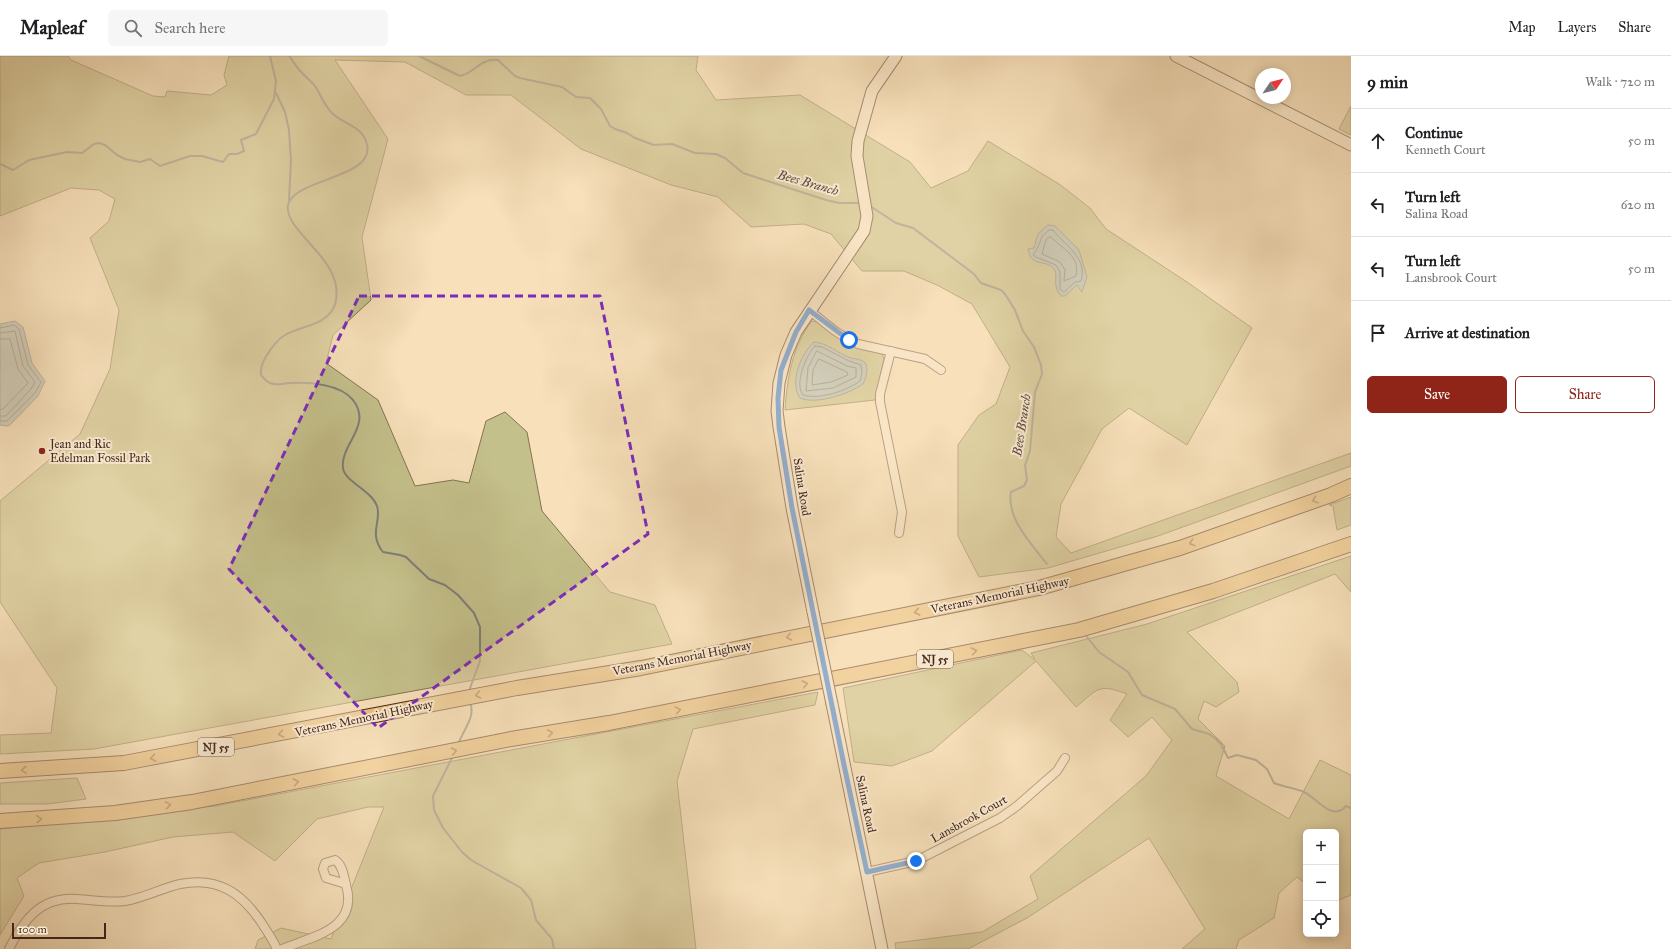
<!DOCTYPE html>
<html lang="en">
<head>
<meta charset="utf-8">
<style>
	body { margin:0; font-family:"IM FELL Great Primer",serif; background:#f6f6f6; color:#202124 }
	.controls { position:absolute; right:12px; bottom:12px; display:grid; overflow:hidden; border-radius:6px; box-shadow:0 2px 10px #0003 }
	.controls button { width:36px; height:36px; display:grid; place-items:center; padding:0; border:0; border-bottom:1px solid #e0e0e0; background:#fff; color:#202124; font:20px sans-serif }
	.compass { position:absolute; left:1255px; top:12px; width:36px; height:36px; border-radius:50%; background:#fff; box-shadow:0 2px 10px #0003; rotate:55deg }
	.scale { position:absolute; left:12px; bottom:10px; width:94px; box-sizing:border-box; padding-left:4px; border:2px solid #45261b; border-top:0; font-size:11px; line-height:14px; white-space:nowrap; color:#45261b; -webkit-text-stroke:3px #faebd2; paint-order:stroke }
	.stop { position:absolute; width:12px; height:12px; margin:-9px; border:3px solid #1a73e8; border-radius:50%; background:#fff }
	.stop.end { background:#1a73e8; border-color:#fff; box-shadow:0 1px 4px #0008 }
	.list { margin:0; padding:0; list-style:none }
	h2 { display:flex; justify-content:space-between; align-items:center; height:52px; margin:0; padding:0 16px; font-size:17px }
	h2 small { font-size:13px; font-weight:400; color:#757577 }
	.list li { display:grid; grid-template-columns:26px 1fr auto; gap:12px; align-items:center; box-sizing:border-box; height:64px; padding:0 16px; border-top:1px solid #e0e0e0 }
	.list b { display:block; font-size:15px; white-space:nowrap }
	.list p { margin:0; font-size:13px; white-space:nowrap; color:#757577 }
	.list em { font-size:13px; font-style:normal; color:#757577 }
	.actions { display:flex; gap:8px; padding:12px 16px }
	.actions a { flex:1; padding:9px 0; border:1px solid #8f2418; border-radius:6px; text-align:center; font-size:14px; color:#8f2418 }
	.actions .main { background:#8f2418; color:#fff }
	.icon { flex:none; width:22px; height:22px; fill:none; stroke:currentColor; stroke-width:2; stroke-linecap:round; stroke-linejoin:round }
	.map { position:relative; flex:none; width:1351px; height:893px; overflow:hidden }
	header { display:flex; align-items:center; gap:24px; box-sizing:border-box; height:56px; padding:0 20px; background:#fff; border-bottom:1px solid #e0e0e0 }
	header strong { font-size:19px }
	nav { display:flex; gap:22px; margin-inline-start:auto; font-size:14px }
	.search { width:280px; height:36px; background:#f6f6f6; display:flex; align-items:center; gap:10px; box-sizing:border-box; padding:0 14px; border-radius:6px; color:#757577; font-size:15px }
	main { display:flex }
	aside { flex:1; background:#fff }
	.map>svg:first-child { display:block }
	.green { fill:#c4c08b; stroke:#847353 }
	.water { fill:#a4babc; stroke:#7e7f7c }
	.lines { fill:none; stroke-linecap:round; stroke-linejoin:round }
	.shore { stroke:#74706c; stroke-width:1 }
	.stream { stroke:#7e7f7c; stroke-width:2 }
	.street-casing { stroke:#725443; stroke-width:10 }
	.secondary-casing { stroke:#45261b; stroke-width:13 }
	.highway-casing { stroke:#45261b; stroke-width:16 }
	.street { stroke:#faebd2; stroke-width:8 }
	.secondary { stroke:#faebd2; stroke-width:11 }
	.highway { stroke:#ecc07d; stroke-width:14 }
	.secondary-bridge-casing { stroke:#45261b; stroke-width:13; stroke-linecap:butt }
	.secondary-bridge { stroke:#faebd2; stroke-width:11 }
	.oneway { stroke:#906b47 }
	.route { stroke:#1a73e8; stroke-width:5 }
	.marked { fill:none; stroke:#7b2cbf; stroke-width:3; stroke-dasharray:8 5; stroke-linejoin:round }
	.poi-dot { fill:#8f2418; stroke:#faebd2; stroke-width:1.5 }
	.labels { text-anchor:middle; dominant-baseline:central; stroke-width:4; stroke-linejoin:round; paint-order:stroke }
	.shield { fill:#faebd2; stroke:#7b6152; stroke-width:1 }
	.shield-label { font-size:11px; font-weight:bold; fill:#45261b }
	.poi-label { font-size:12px; fill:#45261b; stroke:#faebd2; text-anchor:start }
	.street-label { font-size:12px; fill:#45261b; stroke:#faebd2 }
	.water-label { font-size:13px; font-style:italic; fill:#5d4b43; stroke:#faebd2 }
</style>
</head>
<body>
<header>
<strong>Mapleaf</strong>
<div class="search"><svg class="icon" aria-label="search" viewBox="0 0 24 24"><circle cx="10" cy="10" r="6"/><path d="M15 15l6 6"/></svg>Search here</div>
<nav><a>Map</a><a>Layers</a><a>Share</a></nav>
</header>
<main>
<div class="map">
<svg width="1351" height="893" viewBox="0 0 1351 893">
	<rect width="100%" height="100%" fill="#f7e0ba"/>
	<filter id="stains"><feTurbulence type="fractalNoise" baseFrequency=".005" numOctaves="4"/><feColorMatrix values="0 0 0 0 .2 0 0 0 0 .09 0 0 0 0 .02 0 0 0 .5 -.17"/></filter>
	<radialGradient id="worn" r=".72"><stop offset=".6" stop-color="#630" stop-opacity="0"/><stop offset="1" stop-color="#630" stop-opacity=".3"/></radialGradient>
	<g class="green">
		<polygon points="0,0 68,0 71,4 153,40 165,41 167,35 211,39 227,29 224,19 229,0 698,0 696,14 716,44 800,39 910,106 931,132 968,115 988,85 1059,128 1090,152 1106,173 1187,226 1252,272 1187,389 1129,352 1102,373 1061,448 1056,481 1071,497 1351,397 1351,410 1158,480 1048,512 979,521 958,480 958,389 979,359 996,348 1010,311 972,248 939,230 904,215 862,215 831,178 804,168 751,171 718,141 671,129 581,93 511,39 466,39 405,6 335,4 388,83 362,181 371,244 333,279 326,307 378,344 415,430 453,424 469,427 486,365 505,356 527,376 542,455 610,536 655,549 672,588 94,693 0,698 0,679 51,677 57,632 0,546 0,445 80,378 110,313 119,254 90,182 109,165 115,143 99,134 71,132 0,160"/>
		<polygon points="1351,50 1351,79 1339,73"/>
		<path d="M 812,265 L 818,266 L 849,289 L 882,298 L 884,303 L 875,344 L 785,354 C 787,324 792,290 812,265 Z"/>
		<polygon points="1351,441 1351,469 1337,474 1333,450 1329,449"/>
		<path d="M 1351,500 L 1351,536 L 1335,518 L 1187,576 L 1237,626 L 1239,636 L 1216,651 L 1204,645 L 1198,663 L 1225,690 L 1216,720 L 1289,763 L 1320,704 L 1351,719 L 1351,839 L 1336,845 L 1336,776 L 1306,776 L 1306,828 L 1297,821 L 1279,837 L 1274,862 L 1239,884 L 1236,893 L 1182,893 L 1205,873 L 1149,782 L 1027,862 L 968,893 L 896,893 L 895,887 L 982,876 L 1038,843 L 1030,820 L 1146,720 L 1172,684 L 1152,661 L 1128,681 L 1110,664 L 1127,638 C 1098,627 1098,633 1076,651 L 1036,605 L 932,695 L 892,710 L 854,706 L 843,632 L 1022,594 L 1035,604 L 1031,597 L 1147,568 Z"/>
		<polygon points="818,636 815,649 693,673 677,725 696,893 255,893 258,884 281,872 331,883 384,751 368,751 317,763 275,805 233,776 173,781 105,796 39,807 17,822 24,840 0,879 0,773 215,750"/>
		<polygon points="77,722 86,743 47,748 0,748 0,727"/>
	</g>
	<g class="water">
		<path d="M 1048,169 L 1055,170 L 1079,194 L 1087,221 L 1082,236 L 1077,229 L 1065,240 L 1061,240 C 1051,229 1059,218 1054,213 C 1045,202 1032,213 1028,193 L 1034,192 L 1038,178 Z"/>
		<polygon points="15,265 23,271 32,307 45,325 38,340 10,369 7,370 0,369 0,268"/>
		<path d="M 814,286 C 828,287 837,297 851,302 C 855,303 862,303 865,307 C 869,312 866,323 863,328 C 849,338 816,349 800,342 C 789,327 801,297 814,286 Z"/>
	</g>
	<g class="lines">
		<g class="shore">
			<path d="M 1049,174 L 1053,174 C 1064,189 1088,201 1081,225 L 1075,226 L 1064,236 L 1060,233 L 1060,216 L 1056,209 L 1036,201 L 1033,199 L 1037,193 L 1042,181 Z"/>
			<path d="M 1049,181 L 1051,181 C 1061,192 1081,200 1076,220 L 1064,225 L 1065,214 L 1060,206 L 1042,198 L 1046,184 Z"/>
			<polyline points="0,272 14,269 19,273 28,309 41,326 35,337 7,365 0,365"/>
			<polyline points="0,277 15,275 23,310 35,326 31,333 6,360 0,360"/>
			<polyline points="0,283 10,283 18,313 28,327 3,353 0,354"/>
			<path d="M 815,290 L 822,291 L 849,305 L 861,309 L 862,317 L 860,325 C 846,335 819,344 803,339 C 794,328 806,299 815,290 Z"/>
			<polygon points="817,295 847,310 856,312 856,321 833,332 806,335 808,312"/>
			<polygon points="819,303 847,316 848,319 831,326 812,329 813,314"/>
		</g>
		<g class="stream">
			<path d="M 289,0 C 293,5 297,12 302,17 C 306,21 311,25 315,30 C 321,39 324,50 333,58 C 345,69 363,70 367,89 C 375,122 293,123 288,149 C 284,173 331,197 336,230 C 337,238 337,246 333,253 C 323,270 300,270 285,279 C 278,283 272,291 267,299 C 263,305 260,311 261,319 C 264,322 265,325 270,327 C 277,330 283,327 290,327 C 310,326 340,328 353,344 C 373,370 340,388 343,412 C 344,425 371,434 377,450 C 382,465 368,477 383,496 L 400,499 L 406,501 L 429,523 L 445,529 L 458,539 L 474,557 L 480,571 L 480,605 L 469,635"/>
			<path d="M 419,0 L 460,20 C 474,18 481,1 498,4 L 515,20 L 520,22 L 562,31 L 576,41 L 590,42 L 601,53 L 610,70 L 615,73 L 627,77 L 635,82 L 654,89 L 672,88 L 695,97 L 716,98 L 725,102 L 743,117 L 826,144 L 839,147 L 862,147"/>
			<polyline points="276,37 285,56 289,74 291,105 289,144"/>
			<polyline points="0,108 13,114 29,104 67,96 82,97 94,88 99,87 105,89 117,99 125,103 140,106 150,103 160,110 190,100 202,100 223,106 229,98 237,98 244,95 241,84 256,78 274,43 276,25 270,0"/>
			<path d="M 870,150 L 896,167 L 913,172 L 974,218 L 981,227 L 1001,234 L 1005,238 L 1015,254 L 1023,275 L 1034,291 L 1041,309 L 1042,318 L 1035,336 L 1030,395 L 1025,409 L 1027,424 L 1024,430 L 1011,436 C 1006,462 1032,489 1047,508"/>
			<path d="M 1087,581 L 1099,596 L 1128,616 L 1142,639 L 1175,653 L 1192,673 L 1209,678 L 1216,683 L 1221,688 L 1228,702 L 1237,699 L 1256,704 L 1267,713 L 1274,727 C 1284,731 1295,732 1304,736 C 1318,743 1332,766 1346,750 L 1351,752"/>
			<path d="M 458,689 C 463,673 476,662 470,646"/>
			<polyline points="453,700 433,740 434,754 443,772 462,796 471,804 521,832 531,844 536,864 552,883 554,893"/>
		</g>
		<defs>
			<g id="street">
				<path d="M 809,254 C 825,267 839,280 858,288 L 925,303 L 941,314"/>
				<polyline points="891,295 880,338 880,346 902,456 899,477"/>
				<polyline points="867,816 916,805 1000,762 1017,750 1057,715 1065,702"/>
				<path d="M 9,893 C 23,864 41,840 77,843 C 93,844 109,847 125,845 C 144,842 162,832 180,828 C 219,820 243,838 263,869 C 268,877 273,884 277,893"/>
				<path d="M 282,893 C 313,880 359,873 346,829 C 344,821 343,809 335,804 L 325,807 L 323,813 L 326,822 L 346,828"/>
			</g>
			<g id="secondary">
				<polyline points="1176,0 1351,89"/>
				<polyline points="813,556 792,452 779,371 777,355 779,327 786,299 796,276 864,175 867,160 857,100 858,85 872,35 896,0"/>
				<polyline points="832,648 882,893"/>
			</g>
			<g id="highway">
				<polyline points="0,715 124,707 517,632 641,612 1039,532 1180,492 1331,439 1351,430"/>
				<polyline points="0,765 115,757 192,746 511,683 609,667 1079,574 1213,535 1351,488"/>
			</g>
		</defs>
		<use href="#street" class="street-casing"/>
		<use href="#secondary" class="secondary-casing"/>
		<use href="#highway" class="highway-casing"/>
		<use href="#street" class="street"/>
		<use href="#secondary" class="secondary"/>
		<use href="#highway" class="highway"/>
		<defs>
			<polyline id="secondary-bridge" points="813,556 832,648"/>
		</defs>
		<use href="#secondary-bridge" class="secondary-bridge-casing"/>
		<use href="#secondary-bridge" class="secondary-bridge"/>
	</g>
	<defs><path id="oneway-chevron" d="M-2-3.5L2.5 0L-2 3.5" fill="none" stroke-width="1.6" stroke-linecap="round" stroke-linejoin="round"/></defs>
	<g class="oneway">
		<use href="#oneway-chevron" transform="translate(1315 444) rotate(161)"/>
		<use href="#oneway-chevron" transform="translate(1192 487) rotate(161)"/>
		<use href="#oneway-chevron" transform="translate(917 556) rotate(169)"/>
		<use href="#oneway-chevron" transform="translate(789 581) rotate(168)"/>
		<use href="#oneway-chevron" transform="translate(974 595) rotate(-11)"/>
		<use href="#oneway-chevron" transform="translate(805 628) rotate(-11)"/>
		<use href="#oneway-chevron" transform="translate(478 639) rotate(169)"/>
		<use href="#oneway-chevron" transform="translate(678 654) rotate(-11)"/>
		<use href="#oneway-chevron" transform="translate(550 677) rotate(-9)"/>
		<use href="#oneway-chevron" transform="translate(281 678) rotate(169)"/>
		<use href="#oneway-chevron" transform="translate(454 695) rotate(-12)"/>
		<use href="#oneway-chevron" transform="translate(153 702) rotate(170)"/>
		<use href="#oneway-chevron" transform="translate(24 714) rotate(177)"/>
		<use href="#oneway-chevron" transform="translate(296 726) rotate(-11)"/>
		<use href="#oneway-chevron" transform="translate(168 749) rotate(-9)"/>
		<use href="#oneway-chevron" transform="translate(39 763) rotate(-4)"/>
	</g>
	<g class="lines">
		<polyline class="route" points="849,284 809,254 796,276 781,314 778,342 779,371 792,452 844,709 867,816 916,805"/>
	</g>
	<path d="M0 0H1351V893H0ZM 359,240 L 600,240 L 648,478 L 378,672 L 229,513 Z" fill="#f7e0ba" fill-opacity=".55" fill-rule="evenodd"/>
	<path class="marked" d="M 359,240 L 600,240 L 648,478 L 378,672 L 229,513 Z"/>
	<circle class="poi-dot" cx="42" cy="395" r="4"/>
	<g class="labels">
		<g class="shield">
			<rect x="917" y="594" width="36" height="18" rx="3"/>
			<rect x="198" y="682" width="36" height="18" rx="3"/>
		</g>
		<g class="shield-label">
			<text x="935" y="603">NJ 55</text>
			<text x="216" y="691">NJ 55</text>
		</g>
		<g class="poi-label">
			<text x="50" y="388">Jean and Ric<tspan x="50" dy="14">Edelman Fossil Park</tspan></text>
		</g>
		<g class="street-label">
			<text transform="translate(802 431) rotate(81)">Salina Road</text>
			<text transform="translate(1000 539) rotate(-12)">Veterans Memorial Highway</text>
			<text transform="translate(682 602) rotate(-11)">Veterans Memorial Highway</text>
			<text transform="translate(364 662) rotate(-12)">Veterans Memorial Highway</text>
			<text transform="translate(866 748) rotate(78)">Salina Road</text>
			<text transform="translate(969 763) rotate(-29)">Lansbrook Court</text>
		</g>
		<g class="water-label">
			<text transform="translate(808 127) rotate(16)">Bees Branch</text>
			<text transform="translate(1022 369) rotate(-81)">Bees Branch</text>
		</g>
	</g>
	<rect width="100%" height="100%" filter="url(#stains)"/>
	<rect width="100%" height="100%" fill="url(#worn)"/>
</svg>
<div class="controls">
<button>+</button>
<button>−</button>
<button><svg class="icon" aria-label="locate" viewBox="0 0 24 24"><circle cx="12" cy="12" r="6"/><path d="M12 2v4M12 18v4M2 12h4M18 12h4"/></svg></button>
</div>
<svg class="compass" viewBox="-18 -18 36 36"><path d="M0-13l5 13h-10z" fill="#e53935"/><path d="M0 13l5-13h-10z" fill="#757577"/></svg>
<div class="scale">100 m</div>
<div class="stop" style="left:849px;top:284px"></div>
<div class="stop end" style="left:916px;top:805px"></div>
</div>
<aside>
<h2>9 min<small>Walk · 720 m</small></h2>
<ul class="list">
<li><svg class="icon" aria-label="ahead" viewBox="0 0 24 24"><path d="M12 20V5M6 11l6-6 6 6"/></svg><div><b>Continue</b><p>Kenneth Court</p></div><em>50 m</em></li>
<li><svg class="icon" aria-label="left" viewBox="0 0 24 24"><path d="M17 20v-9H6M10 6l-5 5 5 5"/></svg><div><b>Turn left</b><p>Salina Road</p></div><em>620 m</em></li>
<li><svg class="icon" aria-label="left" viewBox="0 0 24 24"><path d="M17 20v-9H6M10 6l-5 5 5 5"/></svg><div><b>Turn left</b><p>Lansbrook Court</p></div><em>50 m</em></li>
<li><svg class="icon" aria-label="arrive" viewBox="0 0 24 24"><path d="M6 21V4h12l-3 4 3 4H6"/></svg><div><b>Arrive at destination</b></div></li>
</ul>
<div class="actions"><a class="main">Save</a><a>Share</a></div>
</aside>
</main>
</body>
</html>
